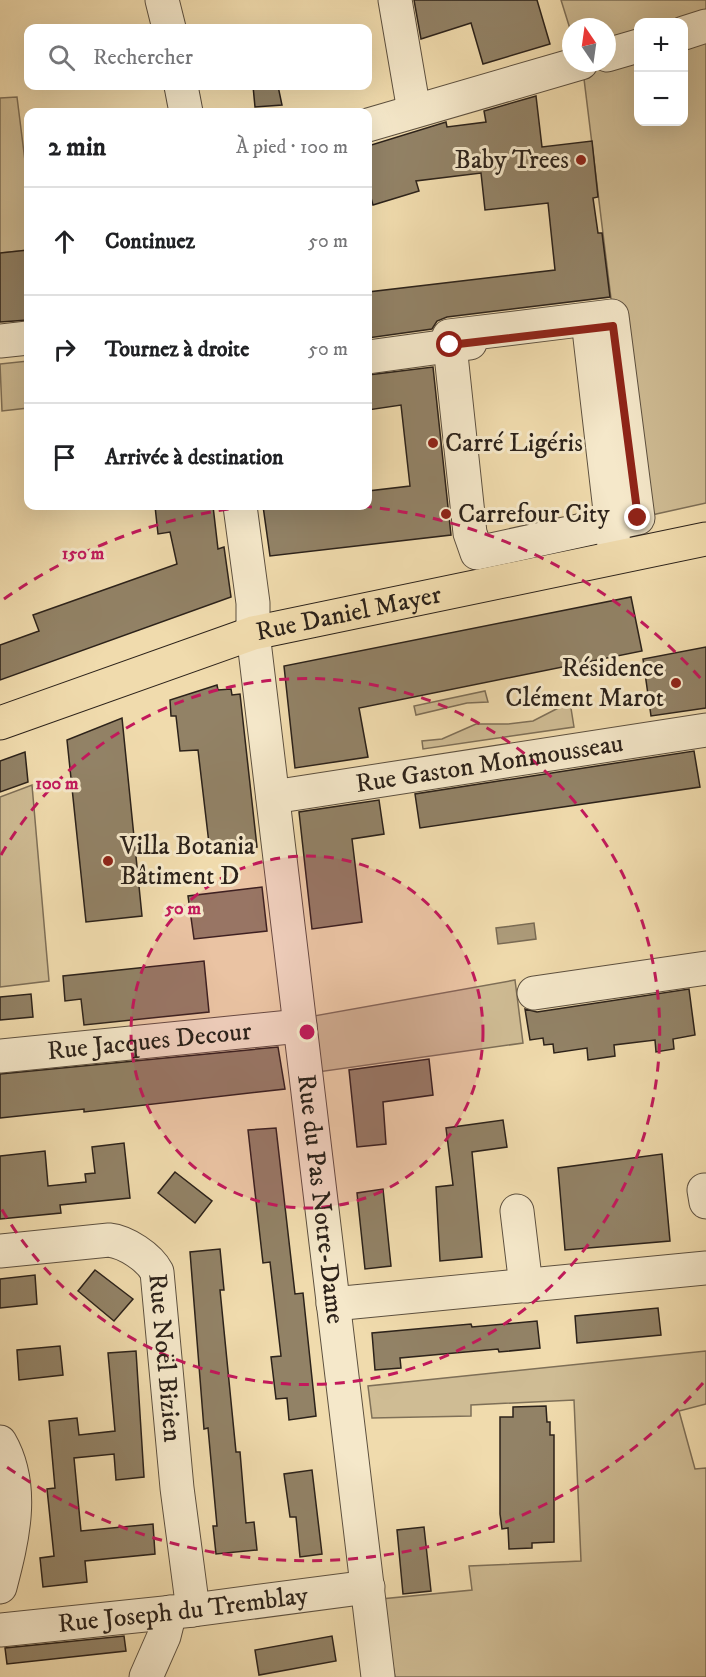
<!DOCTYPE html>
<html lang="fr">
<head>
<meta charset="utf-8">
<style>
	body { margin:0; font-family:"IM FELL DW Pica",serif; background:#f6f6f6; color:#202124 }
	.controls { position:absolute; right:18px; top:18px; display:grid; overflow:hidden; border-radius:12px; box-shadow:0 6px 24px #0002 }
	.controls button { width:54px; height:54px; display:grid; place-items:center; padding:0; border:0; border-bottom:2px solid #e0e0e0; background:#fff; color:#202124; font:30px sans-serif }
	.compass { position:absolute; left:562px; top:18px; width:54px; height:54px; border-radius:50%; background:#fff; box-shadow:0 6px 24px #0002; rotate:347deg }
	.stop { position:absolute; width:18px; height:18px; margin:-14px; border:4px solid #8f2418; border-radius:50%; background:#fff }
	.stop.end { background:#8f2418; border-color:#fff; box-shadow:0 2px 6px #0008 }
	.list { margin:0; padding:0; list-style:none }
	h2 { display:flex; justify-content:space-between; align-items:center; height:78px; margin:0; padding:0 24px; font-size:26px }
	h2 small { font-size:20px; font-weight:400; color:#757577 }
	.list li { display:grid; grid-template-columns:39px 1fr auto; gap:18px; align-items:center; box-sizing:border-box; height:108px; padding:0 24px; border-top:2px solid #e0e0e0 }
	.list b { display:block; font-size:22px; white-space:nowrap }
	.list em { font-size:20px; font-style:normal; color:#757577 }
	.icon { flex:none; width:33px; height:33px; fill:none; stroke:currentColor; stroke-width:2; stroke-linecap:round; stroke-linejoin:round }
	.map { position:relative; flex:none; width:706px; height:1677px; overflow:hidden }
	.search { position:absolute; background:#fff; box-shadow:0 6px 24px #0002; left:24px; top:24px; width:348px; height:66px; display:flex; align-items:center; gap:15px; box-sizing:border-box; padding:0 21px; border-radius:12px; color:#757577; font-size:22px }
	.panel { position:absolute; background:#fff; box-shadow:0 6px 24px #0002; left:24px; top:108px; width:348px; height:402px; border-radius:12px }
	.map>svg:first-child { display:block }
	.green { fill:#cfbc94; stroke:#7e6f57; stroke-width:1.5; fill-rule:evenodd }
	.water { fill:#ad9c7b; stroke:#796b54; stroke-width:1.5 }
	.building { fill:#928266; stroke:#2c221a; stroke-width:1.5 }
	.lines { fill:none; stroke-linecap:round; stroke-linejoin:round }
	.minor-casing { stroke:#5d503f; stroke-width:35 }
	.major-casing { stroke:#2c221a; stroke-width:35 }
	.minor { stroke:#f5e8ca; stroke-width:33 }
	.major { stroke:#f0dbad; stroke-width:33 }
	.route { stroke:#8f2418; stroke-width:8 }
	.ring { fill:none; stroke:#c2185b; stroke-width:3; stroke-dasharray:10 8 }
	.poi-dot { fill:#8f2418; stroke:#f5e8ca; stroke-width:2 }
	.labels { text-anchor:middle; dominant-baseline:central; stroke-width:6; stroke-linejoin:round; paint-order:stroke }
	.poi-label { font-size:26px; fill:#2c221a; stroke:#f5e8ca; text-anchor:start }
	.street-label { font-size:26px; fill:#2c221a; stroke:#f5e8ca }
	.centre { fill:#c2185b; stroke:#f5e8ca; stroke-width:3 }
	.ring-label { font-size:18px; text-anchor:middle; font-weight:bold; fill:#c2185b; stroke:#f5e8ca; stroke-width:6; stroke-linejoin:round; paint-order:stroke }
</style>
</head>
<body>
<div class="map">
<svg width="706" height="1677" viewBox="0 0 706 1677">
	<rect width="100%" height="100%" fill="#f0dbad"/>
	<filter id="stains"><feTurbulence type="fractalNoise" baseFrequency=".00333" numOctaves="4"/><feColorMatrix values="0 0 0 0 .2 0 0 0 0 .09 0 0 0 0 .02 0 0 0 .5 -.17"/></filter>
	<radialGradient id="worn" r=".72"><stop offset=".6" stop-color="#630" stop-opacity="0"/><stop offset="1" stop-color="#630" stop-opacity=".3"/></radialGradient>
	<g class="green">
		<path d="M 561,0 L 706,0 L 706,503 L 638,518 L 584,79 L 580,63 L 607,63 L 607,27 L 571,27 L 571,32 ZM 638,22 L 684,22 L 684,122 L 638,122 Z"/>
		<polygon points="17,97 28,185 28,250 0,253 0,98"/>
		<polygon points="28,361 28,408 2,411 0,364"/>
		<polygon points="485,691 488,702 467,703 416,715 414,706"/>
		<polygon points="570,702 574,727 423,749 422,741 442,739 476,724 508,724 533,721"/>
		<polygon points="32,785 49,981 0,987 0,797"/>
		<polygon points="515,980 523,1043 318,1072 308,1017"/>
		<polygon points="706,1351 706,1404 679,1411 695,1469 706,1468 706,1677 395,1677 381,1599 472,1590 469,1566 581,1561 574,1400 471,1405 471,1416 372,1418 368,1386"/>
	</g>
	<polygon class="water" points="534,923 536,939 498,944 496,928"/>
	<g class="building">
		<polygon points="414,0 537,0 550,44 483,64 471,23 421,39"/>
		<polygon points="253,86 278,86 282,105 255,107"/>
		<polygon points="536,96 542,147 592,141 598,197 593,198 598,233 602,233 610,297 447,317 437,321 432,329 368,338 368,292 555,270 548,203 485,210 481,173 416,181 419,191 373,205 368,187 368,146 446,122 447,127 486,122 484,111"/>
		<polygon points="28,250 28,320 0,322 0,253"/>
		<polygon points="433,367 451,535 270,556 263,506 368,506 368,491 410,486 401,405 368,410 368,375"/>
		<polygon points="155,506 213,506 218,549 224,547 231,597 0,680 0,645 39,631 33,615 177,564 170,532 158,534"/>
		<polygon points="631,597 642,651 359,708 368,757 295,768 284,666"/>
		<polygon points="706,647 706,708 651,716 643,659"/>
		<polygon points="217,685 218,690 231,689 232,695 240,694 257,847 210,852 198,750 180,751 176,716 171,716 170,700"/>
		<polygon points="122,718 142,916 86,922 67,740"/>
		<polygon points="694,751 700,787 420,828 415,794"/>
		<polygon points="25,752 28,782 0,792 0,761"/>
		<polygon points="379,800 384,834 352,839 362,922 312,929 299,812"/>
		<polygon points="262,887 267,931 194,939 188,896"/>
		<polygon points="204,961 209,1012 84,1025 81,999 65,1001 63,976"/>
		<polygon points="689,989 695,1035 673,1039 674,1049 656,1052 655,1040 614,1045 615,1056 588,1060 587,1048 554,1053 553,1044 544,1045 543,1038 530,1040 525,1009 537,1012"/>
		<polygon points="31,994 33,1017 0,1020 0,997"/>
		<polygon points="278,1047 285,1089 84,1112 84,1109 0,1118 0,1074"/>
		<polygon points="429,1059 433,1095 383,1102 386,1144 357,1147 349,1070"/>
		<polygon points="503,1120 507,1147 472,1152 482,1257 440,1261 436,1187 453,1185 446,1128"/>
		<polygon points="276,1128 295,1294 303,1293 316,1416 289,1420 287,1398 276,1399 271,1357 281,1356 270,1262 263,1263 248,1130"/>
		<polygon points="124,1143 130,1198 60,1205 61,1213 0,1219 0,1156 45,1151 48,1186 86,1182 85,1174 95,1173 92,1147"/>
		<polygon points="662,1154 670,1241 565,1250 558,1168"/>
		<polygon points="175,1172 212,1201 195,1223 158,1193"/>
		<polygon points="383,1189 391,1266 365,1269 357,1193"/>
		<polygon points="220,1249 224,1290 220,1290 236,1452 240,1452 246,1523 254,1522 257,1550 216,1554 213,1526 217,1526 208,1428 204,1429 190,1252"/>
		<polygon points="95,1270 133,1299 114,1321 78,1291"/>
		<polygon points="35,1275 37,1304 0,1308 0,1279"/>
		<polygon points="658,1308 661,1335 577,1343 575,1316"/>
		<polygon points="537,1321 540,1348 499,1352 498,1349 400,1358 401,1368 375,1370 372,1333 471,1324 472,1327"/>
		<polygon points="60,1346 63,1375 19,1380 17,1350"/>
		<polygon points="136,1351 144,1477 116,1480 114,1454 74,1458 81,1531 153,1524 155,1554 85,1561 87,1582 43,1587 40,1558 54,1556 47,1489 55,1488 49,1421 77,1418 79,1435 115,1431 108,1353"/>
		<polygon points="546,1406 547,1422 550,1422 550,1435 554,1435 554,1542 532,1543 532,1548 509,1549 508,1528 502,1529 500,1514 500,1417 513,1417 513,1407"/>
		<polygon points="312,1470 322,1554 300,1557 296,1517 290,1517 284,1474"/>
		<polygon points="424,1527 431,1591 403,1594 397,1530"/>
		<polygon points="124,1636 126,1651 7,1664 5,1648"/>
		<polygon points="332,1636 336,1661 259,1675 255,1650"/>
	</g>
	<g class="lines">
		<defs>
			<g id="minor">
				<polyline points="162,0 169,28"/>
				<polyline points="395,0 414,111"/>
				<polyline points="684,33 706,26"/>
				<polyline points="607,55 638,46"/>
				<polyline points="181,86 186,112"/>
				<polyline points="368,125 581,63"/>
				<polygon points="612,316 638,518 477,553 470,533 449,336"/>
				<polyline points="589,329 614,545"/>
				<polyline points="0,341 28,338"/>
				<polyline points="368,357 470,343"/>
				<path id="s1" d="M 240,506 L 253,603 L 253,633 L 378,1677"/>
				<path id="s2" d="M 273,797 L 706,730"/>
				<polyline points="534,993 706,968"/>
				<path id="s3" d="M 0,1056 L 300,1026"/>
				<polyline points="704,1190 706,1202"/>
				<polyline points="517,1211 526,1286"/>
				<path id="s4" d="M 0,1251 L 109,1240 C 126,1242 149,1257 157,1272 L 177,1488 L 193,1610"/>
				<polyline points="333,1304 706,1268"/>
				<path d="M 0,1442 C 26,1487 12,1541 0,1587"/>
				<path id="s5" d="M 0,1630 L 193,1610 L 368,1587"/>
				<polyline points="146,1677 164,1636 170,1612"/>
			</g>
			<g id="major">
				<path id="s6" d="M 0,723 L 253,633 L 706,539"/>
			</g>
		</defs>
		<use href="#minor" class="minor-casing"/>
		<use href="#major" class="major-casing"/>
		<use href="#minor" class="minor"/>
		<use href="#major" class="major"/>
	</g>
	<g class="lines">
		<polyline class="route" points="450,345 613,326 638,518"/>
	</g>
	<circle cx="307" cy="1032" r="176" fill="#c2185b" fill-opacity=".12"/>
	<g class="ring">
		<circle cx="307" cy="1032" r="176"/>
		<path d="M1 855A353 353 0 1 1 1 1208"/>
		<path d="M703 1383A529 529 0 0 1 4 1465M4 599A529 529 0 0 1 252 506M362 506A529 529 0 0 1 703 681"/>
	</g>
	<g class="poi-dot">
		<circle cx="581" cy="160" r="6"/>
		<circle cx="433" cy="443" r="6"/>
		<circle cx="446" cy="514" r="6"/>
		<circle cx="676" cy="683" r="6"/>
		<circle cx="108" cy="861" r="6"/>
	</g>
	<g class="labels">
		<g class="poi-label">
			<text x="569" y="160" text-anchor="end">Baby Trees</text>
			<text x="445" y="443">Carré Ligéris</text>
			<text x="458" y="514">Carrefour City</text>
			<text x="664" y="668" text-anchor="end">Résidence<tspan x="664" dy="30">Clément Marot</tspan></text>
			<text x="120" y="846">Villa Botania<tspan x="120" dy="30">Bâtiment D</tspan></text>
		</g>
		<g class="street-label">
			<text stroke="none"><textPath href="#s6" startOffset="366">Rue Daniel Mayer</textPath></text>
			<text stroke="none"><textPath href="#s2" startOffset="219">Rue Gaston Monmousseau</textPath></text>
			<text stroke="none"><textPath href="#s3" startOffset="150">Rue Jacques Decour</textPath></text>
			<text stroke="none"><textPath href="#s1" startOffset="698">Rue du Pas Notre-Dame</textPath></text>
			<text stroke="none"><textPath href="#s4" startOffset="255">Rue Noël Bizien</textPath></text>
			<text stroke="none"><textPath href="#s5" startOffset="184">Rue Joseph du Tremblay</textPath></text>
		</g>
	</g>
	<circle cx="307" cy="1032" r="9" class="centre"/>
	<g class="ring-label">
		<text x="83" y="559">150 m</text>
		<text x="57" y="789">100 m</text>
		<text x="183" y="914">50 m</text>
	</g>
	<rect width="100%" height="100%" filter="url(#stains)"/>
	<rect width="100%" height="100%" fill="url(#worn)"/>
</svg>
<div class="controls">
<button>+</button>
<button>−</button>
</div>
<svg class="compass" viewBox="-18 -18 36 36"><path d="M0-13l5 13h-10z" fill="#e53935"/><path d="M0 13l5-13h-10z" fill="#757577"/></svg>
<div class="stop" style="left:450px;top:345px"></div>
<div class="stop end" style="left:638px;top:518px"></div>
<div class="search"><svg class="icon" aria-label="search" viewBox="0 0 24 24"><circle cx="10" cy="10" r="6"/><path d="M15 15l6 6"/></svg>Rechercher</div>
<section class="panel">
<h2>2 min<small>À pied · 100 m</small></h2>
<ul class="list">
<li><svg class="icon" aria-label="ahead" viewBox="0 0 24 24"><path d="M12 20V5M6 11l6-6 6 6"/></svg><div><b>Continuez</b></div><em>50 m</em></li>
<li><svg class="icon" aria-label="right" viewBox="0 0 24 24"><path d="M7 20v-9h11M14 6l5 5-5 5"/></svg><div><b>Tournez à droite</b></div><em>50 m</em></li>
<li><svg class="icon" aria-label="arrive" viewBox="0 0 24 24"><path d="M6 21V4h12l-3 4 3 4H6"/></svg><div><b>Arrivée à destination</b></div></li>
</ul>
</section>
</div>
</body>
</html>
